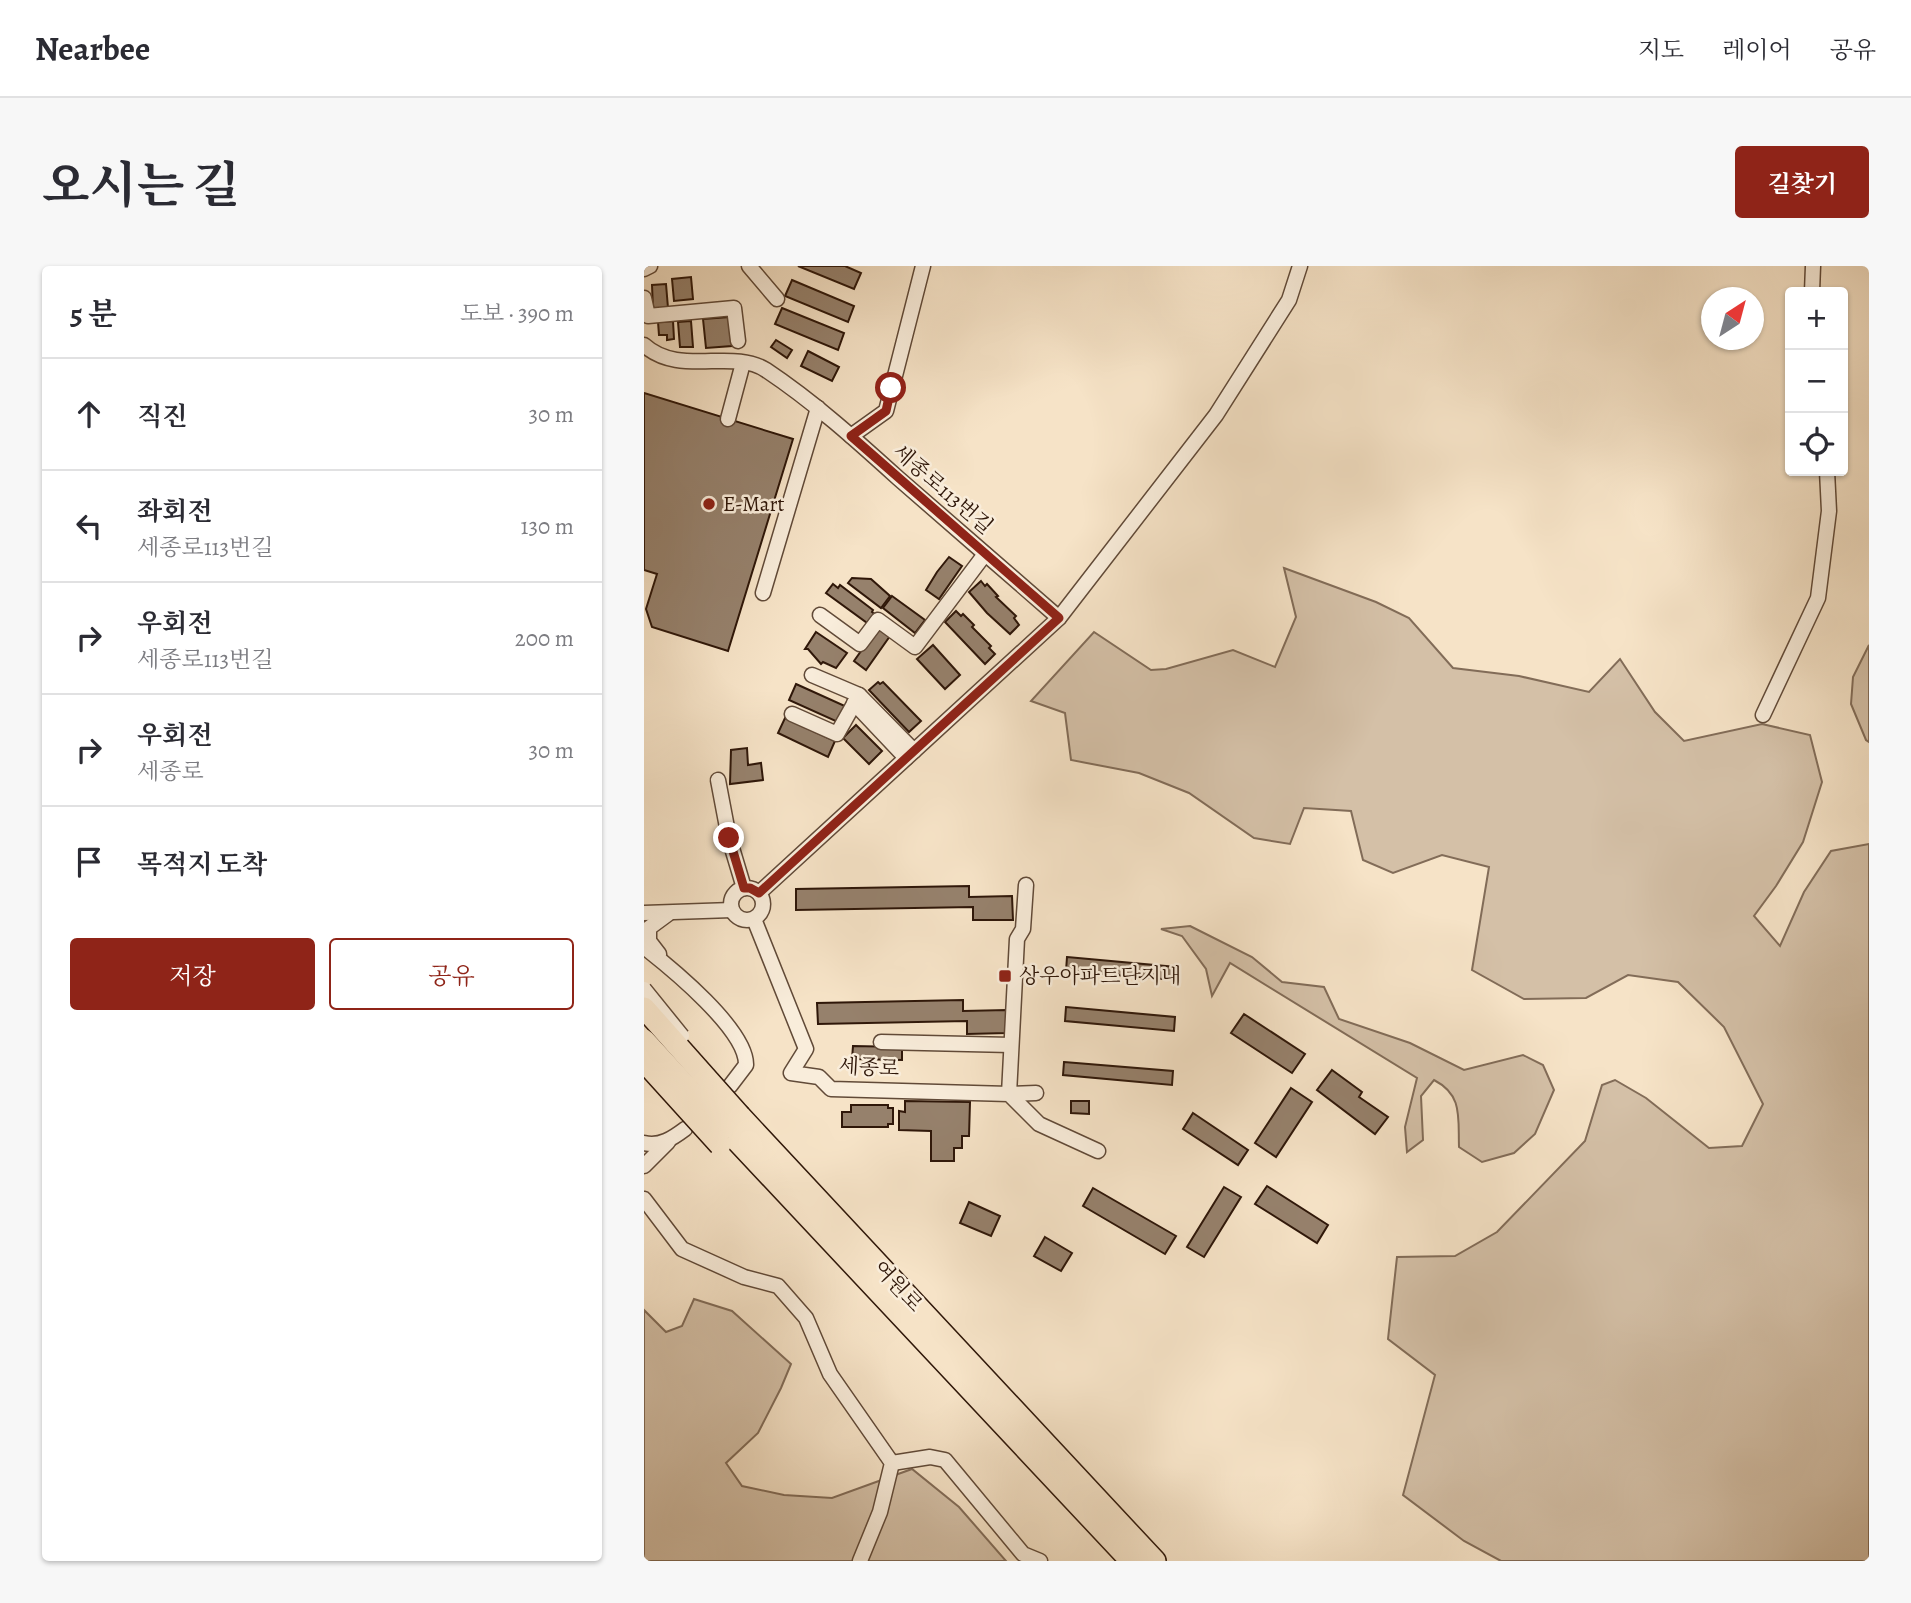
<!DOCTYPE html>
<html lang="ko">
<head>
<meta charset="utf-8">
<style>
	body { margin:0; font-family:Alegreya,"Noto Serif KR",serif; background:#f7f7f7; color:#2b2b33 }
	.controls { position:absolute; right:21px; top:21px; display:grid; overflow:hidden; border-radius:7px; box-shadow:0 2px 5px #0004 }
	.controls button { width:63px; height:63px; display:grid; place-items:center; padding:0; border:0; border-bottom:2px solid #e1e1e2; background:#fff; color:#2b2b33; font:35px sans-serif }
	.compass { position:absolute; left:1057px; top:21px; width:63px; height:63px; border-radius:50%; background:#fff; box-shadow:0 2px 5px #0004; rotate:36deg }
	.stop { position:absolute; width:21px; height:21px; margin:-16px; border:5px solid #8f2418; border-radius:50%; background:#fff }
	.stop.end { background:#8f2418; border-color:#fff; box-shadow:0 2px 7px #0008 }
	.list { margin:0; padding:0; list-style:none }
	h2 { display:flex; justify-content:space-between; align-items:center; height:91px; margin:0; padding:0 28px; font-size:30px }
	h2 small { font-size:23px; font-weight:400; color:#7c7c81 }
	.list li { display:grid; grid-template-columns:46px 1fr auto; gap:21px; align-items:center; box-sizing:border-box; height:112px; padding:0 28px; border-top:2px solid #e1e1e2 }
	.list b { display:block; font-size:26px; white-space:nowrap }
	.list p { margin:0; font-size:23px; white-space:nowrap; color:#7c7c81 }
	.list em { font-size:23px; font-style:normal; color:#7c7c81 }
	.actions { display:flex; gap:14px; padding:21px 28px }
	.actions a { flex:1; padding:16px 0; border:2px solid #8f2418; border-radius:7px; text-align:center; font-size:24px; color:#8f2418 }
	.actions .main { background:#8f2418; color:#fff }
	.icon { flex:none; width:38px; height:38px; fill:none; stroke:currentColor; stroke-width:2; stroke-linecap:round; stroke-linejoin:round }
	.map { position:relative; flex:none; width:1225px; height:1295px; overflow:hidden; border-radius:7px }
	header { display:flex; align-items:center; gap:42px; box-sizing:border-box; height:98px; padding:0 35px; background:#fff; border-bottom:2px solid #e1e1e2 }
	header strong { font-size:33px }
	nav { display:flex; gap:38px; margin-inline-start:auto; font-size:24px }
	.intro { display:flex; align-items:center; justify-content:space-between; box-sizing:border-box; height:168px; padding:0 42px }
	h1 { margin:0; font-size:49px }
	.button { padding:18px 32px; border-radius:7px; background:#8f2418; color:#fff; font-size:24px; font-weight:700 }
	main { display:flex; gap:42px; padding:0 42px }
	aside { flex:1; background:#fff; border-radius:7px; box-shadow:0 2px 5px #0004 }
	.map>svg:first-child { display:block }
	.green { fill:#d4c0a7; stroke:#826c58; stroke-width:2 }
	.building { fill:#96816c; stroke:#2f1709; stroke-width:2 }
	.lines { fill:none; stroke-linecap:round; stroke-linejoin:round }
	.minor-casing { stroke:#614a38; stroke-width:17 }
	.highway-casing { stroke:#2f1709; stroke-width:24 }
	.minor { stroke:#f9eddb; stroke-width:14 }
	.highway { stroke:#f6e3c7; stroke-width:21 }
	.minor-bridge-casing { stroke:#614a38; stroke-width:17; stroke-linecap:butt }
	.highway-bridge-casing { stroke:#2f1709; stroke-width:24; stroke-linecap:butt }
	.minor-bridge { stroke:#f9eddb; stroke-width:14 }
	.highway-bridge { stroke:#f6e3c7; stroke-width:21 }
	.route { stroke:#8f2418; stroke-width:9 }
	.poi-dot { fill:#8f2418; stroke:#f9eddb; stroke-width:2.5 }
	.labels { text-anchor:middle; dominant-baseline:central; stroke-width:5; stroke-linejoin:round; paint-order:stroke }
	.street-label { font-size:21px; fill:#2f1709; stroke:#f9eddb }
	.poi-label { font-size:21px; fill:#2f1709; stroke:#f9eddb; text-anchor:start }
</style>
</head>
<body>
<header>
<strong>Nearbee</strong>
<nav><a>지도</a><a>레이어</a><a>공유</a></nav>
</header>
<div class="intro"><h1>오시는 길</h1><a class="button">길찾기</a></div>
<main>
<aside>
<h2>5 분<small>도보 · 390 m</small></h2>
<ul class="list">
<li><svg class="icon" aria-label="ahead" viewBox="0 0 24 24"><path d="M12 20V5M6 11l6-6 6 6"/></svg><div><b>직진</b></div><em>30 m</em></li>
<li><svg class="icon" aria-label="left" viewBox="0 0 24 24"><path d="M17 20v-9H6M10 6l-5 5 5 5"/></svg><div><b>좌회전</b><p>세종로113번길</p></div><em>130 m</em></li>
<li><svg class="icon" aria-label="right" viewBox="0 0 24 24"><path d="M7 20v-9h11M14 6l5 5-5 5"/></svg><div><b>우회전</b><p>세종로113번길</p></div><em>200 m</em></li>
<li><svg class="icon" aria-label="right" viewBox="0 0 24 24"><path d="M7 20v-9h11M14 6l5 5-5 5"/></svg><div><b>우회전</b><p>세종로</p></div><em>30 m</em></li>
<li><svg class="icon" aria-label="arrive" viewBox="0 0 24 24"><path d="M6 21V4h12l-3 4 3 4H6"/></svg><div><b>목적지 도착</b></div></li>
</ul>
<div class="actions"><a class="main">저장</a><a>공유</a></div>
</aside>
<div class="map">
<svg width="1225" height="1295" viewBox="0 0 1225 1295">
	<rect width="100%" height="100%" fill="#f6e3c7"/>
	<filter id="stains"><feTurbulence type="fractalNoise" baseFrequency=".00286" numOctaves="4"/><feColorMatrix values="0 0 0 0 .2 0 0 0 0 .09 0 0 0 0 .02 0 0 0 .5 -.17"/></filter>
	<radialGradient id="worn" r=".72"><stop offset=".6" stop-color="#630" stop-opacity="0"/><stop offset="1" stop-color="#630" stop-opacity=".3"/></radialGradient>
	<g class="green">
		<polygon points="640,302 732,336 765,352 809,402 875,410 945,426 976,393 1011,446 1040,475 1118,458 1166,469 1178,516 1159,576 1132,620 1110,650 1136,680 1160,626 1187,585 1225,578 1225,1295 857,1295 820,1275 759,1229 791,1109 744,1073 753,991 811,990 853,966 941,875 958,819 971,814 1002,832 1065,882 1098,880 1119,838 1080,761 1034,716 984,709 942,732 880,733 828,704 845,601 798,589 749,607 719,594 707,545 660,542 646,578 610,572 545,527 495,507 427,494 421,447 387,435 450,366 507,404 522,403 589,384 631,401 652,351"/>
		<polygon points="1225,379 1225,476 1222,474 1207,438 1209,411"/>
		<path d="M 546,660 L 608,691 L 638,716 L 680,721 L 695,753 L 766,777 L 820,804 L 879,789 L 899,799 L 910,824 L 891,868 L 870,887 L 838,896 L 815,881 C 814,851 819,829 790,814 L 777,830 L 779,874 L 763,886 L 761,861 L 773,812 L 586,697 L 568,730 L 562,703 L 538,670 L 517,663 Z"/>
		<polygon points="50,1033 88,1045 147,1098 137,1122 114,1167 82,1197 98,1220 140,1229 188,1232 268,1203 315,1241 362,1295 0,1295 0,1044 22,1066 38,1060"/>
	</g>
	<g class="building">
		<polygon points="154,0 201,0 217,7 210,23"/>
		<polygon points="47,11 49,33 30,35 28,13"/>
		<polygon points="148,14 210,40 204,56 141,30"/>
		<polygon points="22,18 24,42 9,43 8,19"/>
		<polygon points="138,42 200,67 194,84 131,58"/>
		<polygon points="86,51 88,80 62,82 59,53"/>
		<polygon points="29,55 30,73 23,74 23,69 15,69 14,56"/>
		<polygon points="47,55 49,81 36,81 34,56"/>
		<polygon points="132,74 148,84 143,92 127,81"/>
		<polygon points="164,85 195,101 188,115 157,100"/>
		<polygon points="0,127 149,173 84,385 8,361 2,343 13,308 0,304"/>
		<polygon points="305,291 318,300 295,333 282,324 293,306"/>
		<polygon points="208,312 227,313 246,330 237,342 204,317"/>
		<polygon points="337,315 341,320 343,318 354,330 352,331 372,350 370,352 375,359 366,368 343,347 325,326"/>
		<polygon points="189,318 194,322 196,319 229,344 228,346 233,350 226,359 182,327"/>
		<polygon points="248,330 281,354 271,367 239,342"/>
		<polygon points="312,345 317,350 319,348 330,359 328,361 347,380 345,382 351,388 341,398 301,356"/>
		<polygon points="234,361 246,370 222,404 210,395"/>
		<polygon points="172,366 203,387 192,402 179,396 177,398 164,383 161,383"/>
		<polygon points="289,379 316,409 301,423 273,393"/>
		<polygon points="234,416 236,418 239,416 277,455 265,466 225,424"/>
		<polygon points="152,418 203,441 196,457 145,434"/>
		<polygon points="141,452 191,475 184,491 134,467"/>
		<polygon points="212,459 238,485 225,498 199,472"/>
		<polygon points="103,482 104,499 117,497 119,514 86,518 87,484"/>
		<polygon points="325,620 325,631 368,630 369,654 329,654 329,641 152,644 152,623"/>
		<polygon points="423,691 532,701 531,714 422,705"/>
		<polygon points="319,734 319,745 363,744 363,767 323,768 323,755 174,758 173,737"/>
		<polygon points="422,741 531,751 530,765 421,755"/>
		<polygon points="600,748 661,788 648,807 587,767"/>
		<polygon points="209,780 258,781 258,794 208,793"/>
		<polygon points="420,796 529,805 528,819 419,809"/>
		<polygon points="688,804 718,826 715,831 744,851 731,868 673,824"/>
		<polygon points="647,822 668,836 632,891 611,877"/>
		<polygon points="261,835 326,836 325,870 318,870 318,882 310,882 310,895 287,895 287,865 255,864 255,845 261,846"/>
		<polygon points="427,835 445,835 445,848 427,847"/>
		<polygon points="207,839 244,839 244,842 249,842 249,858 244,858 244,861 198,861 198,846 207,846"/>
		<polygon points="549,847 604,884 594,899 539,863"/>
		<polygon points="623,920 684,959 673,977 611,938"/>
		<polygon points="580,921 597,931 560,991 543,981"/>
		<polygon points="449,922 532,970 521,988 439,940"/>
		<polygon points="325,936 356,950 347,970 316,957"/>
		<polygon points="401,971 428,987 417,1005 390,990"/>
	</g>
	<g class="lines">
		<defs>
			<g id="minor">
				<polyline points="105,0 133,33"/>
				<polyline points="0,3 6,0"/>
				<polyline points="1168,26 1169,0"/>
				<polyline points="0,32 4,50 90,42 94,75"/>
				<path d="M 0,79 C 35,111 88,82 122,104 C 170,136 212,174 254,212 C 308,259 361,305 415,352"/>
				<polyline points="84,153 99,97"/>
				<polyline points="207,170 242,145 279,0"/>
				<polyline points="119,327 174,142"/>
				<polyline points="176,349 216,378 234,354 271,381 341,288"/>
				<polyline points="168,409 215,429 270,485"/>
				<polyline points="210,437 262,492"/>
				<polyline points="148,448 193,468 215,429"/>
				<polyline points="1119,449 1174,332 1185,245 1183,205"/>
				<polyline points="74,514 85,572 100,622"/>
				<polyline points="382,619 379,663 373,673 365,828 392,827"/>
				<circle cx="103" cy="638" r="16"/>
				<polyline points="115,627 415,352 572,149 645,34 656,0"/>
				<polyline points="0,647 88,644"/>
				<polyline points="110,653 162,783 147,807 175,811 187,823 365,828 395,858 454,885"/>
				<path d="M 0,681 C 27,702 103,764 102,799 L 86,820"/>
				<polyline points="15,688 5,675 5,662 24,648"/>
				<polyline points="237,776 367,779"/>
				<path d="M 0,877 C 16,881 29,872 41,863"/>
				<polyline points="0,900 24,876"/>
				<polyline points="0,933 38,983 100,1011 134,1020 162,1052 186,1108 248,1197 236,1246 216,1295"/>
				<polyline points="248,1197 286,1191 301,1194 379,1288 396,1295"/>
			</g>
			<g id="highway">
				<polyline points="96,850 511,1295"/>
				<polyline points="81,862 487,1295"/>
			</g>
		</defs>
		<use href="#minor" class="minor-casing"/>
		<use href="#highway" class="highway-casing"/>
		<use href="#minor" class="minor"/>
		<use href="#highway" class="highway"/>
		<defs>
			<polyline id="minor-bridge" points="0,723 38,770"/>
			<g id="highway-bridge">
				<polyline points="0,742 96,850"/>
				<polyline points="0,774 81,862"/>
				<polyline points="0,795 76,879"/>
			</g>
		</defs>
		<use href="#minor-bridge" class="minor-bridge-casing"/>
		<use href="#highway-bridge" class="highway-bridge-casing"/>
		<use href="#minor-bridge" class="minor-bridge"/>
		<use href="#highway-bridge" class="highway-bridge"/>
	</g>
	<g class="lines">
		<polyline class="route" points="85,572 100,622 106,622 115,627 415,352 207,170 242,145 247,122"/>
	</g>
	<g class="poi-dot">
		<circle cx="65" cy="238" r="7"/>
		<rect x="354" y="703" width="14" height="14" rx="3.5"/>
	</g>
	<g class="labels">
		<g class="street-label">
			<text transform="translate(299 223) rotate(41)">세종로113번길</text>
			<text transform="translate(225 801) rotate(3)">세종로</text>
			<text transform="translate(254 1020) rotate(47)">여원로</text>
		</g>
		<g class="poi-label">
			<text x="79" y="238">E-Mart</text>
			<text x="375" y="710">상우아파트단지내</text>
		</g>
	</g>
	<rect width="100%" height="100%" filter="url(#stains)"/>
	<rect width="100%" height="100%" fill="url(#worn)"/>
</svg>
<div class="controls">
<button>+</button>
<button>−</button>
<button><svg class="icon" aria-label="locate" viewBox="0 0 24 24"><circle cx="12" cy="12" r="6"/><path d="M12 2v4M12 18v4M2 12h4M18 12h4"/></svg></button>
</div>
<svg class="compass" viewBox="-18 -18 36 36"><path d="M0-13l5 13h-10z" fill="#e53935"/><path d="M0 13l5-13h-10z" fill="#7c7c81"/></svg>
<div class="stop" style="left:247px;top:122px"></div>
<div class="stop end" style="left:85px;top:572px"></div>
</div>
</main>
</body>
</html>
